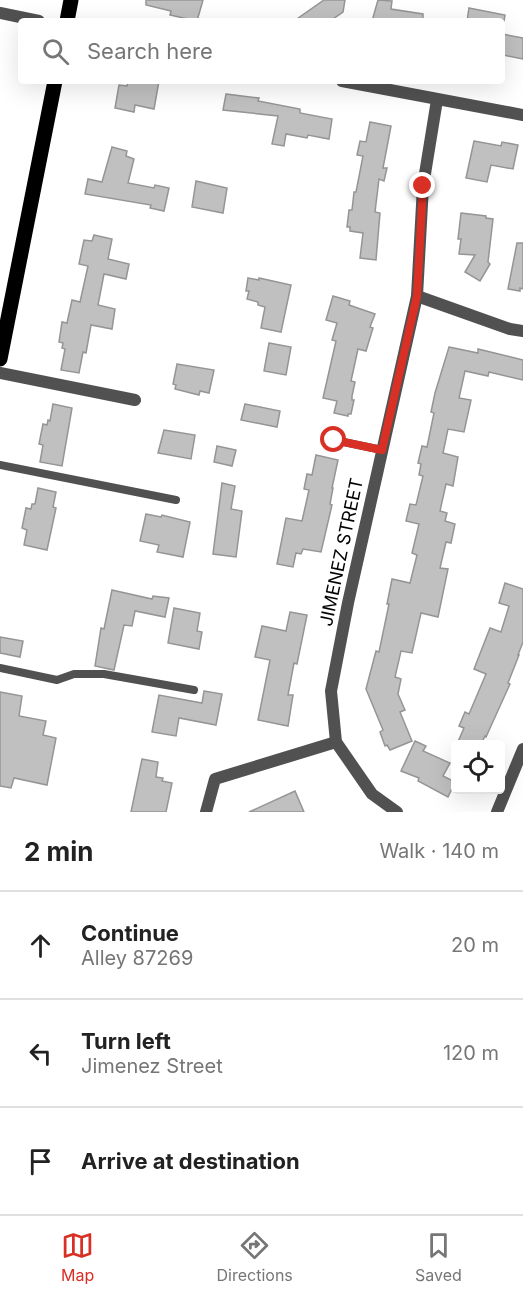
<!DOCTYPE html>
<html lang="en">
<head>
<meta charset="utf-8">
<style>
	body { margin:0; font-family:Inter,sans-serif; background:#f2f2f2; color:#222 }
	.controls { position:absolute; right:18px; bottom:18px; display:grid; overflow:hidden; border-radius:6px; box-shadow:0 6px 24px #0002 }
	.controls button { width:54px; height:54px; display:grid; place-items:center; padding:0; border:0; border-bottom:2px solid #e0e0e0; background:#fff; color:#222; font:30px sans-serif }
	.stop { position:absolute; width:18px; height:18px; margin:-14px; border:4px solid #d93025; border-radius:50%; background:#fff }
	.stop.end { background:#d93025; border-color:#fff; box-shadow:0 2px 6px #0008 }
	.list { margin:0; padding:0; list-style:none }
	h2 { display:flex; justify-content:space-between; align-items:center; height:78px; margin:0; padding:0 24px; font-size:26px }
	h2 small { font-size:20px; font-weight:400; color:#767676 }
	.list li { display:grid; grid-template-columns:39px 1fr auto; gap:18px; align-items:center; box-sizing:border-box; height:108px; padding:0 24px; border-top:2px solid #e0e0e0 }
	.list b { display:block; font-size:22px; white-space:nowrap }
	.list p { margin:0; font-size:20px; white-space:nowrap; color:#767676 }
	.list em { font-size:20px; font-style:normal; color:#767676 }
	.icon { flex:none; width:33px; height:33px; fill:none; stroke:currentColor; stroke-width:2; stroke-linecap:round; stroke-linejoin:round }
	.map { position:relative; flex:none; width:523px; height:812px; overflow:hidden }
	.search { position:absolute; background:#fff; box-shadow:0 6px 24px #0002; left:18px; right:18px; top:18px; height:66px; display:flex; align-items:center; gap:15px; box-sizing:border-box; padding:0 21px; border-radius:6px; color:#767676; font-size:22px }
	.sheet { height:402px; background:#fff }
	nav { display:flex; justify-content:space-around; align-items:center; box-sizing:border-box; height:84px; border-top:2px solid #e0e0e0; background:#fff; font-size:16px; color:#767676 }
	nav a { display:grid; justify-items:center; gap:3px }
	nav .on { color:#d93025 }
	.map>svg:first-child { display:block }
	.building { fill:#c0c0c0; stroke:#959595; stroke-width:1.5 }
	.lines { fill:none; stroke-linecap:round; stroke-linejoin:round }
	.lane { stroke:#515151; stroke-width:8 }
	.street { stroke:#515151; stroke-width:12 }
	.primary { stroke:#000; stroke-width:15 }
	.route { stroke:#d93025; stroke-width:8 }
	.labels { text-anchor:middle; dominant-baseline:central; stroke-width:6; stroke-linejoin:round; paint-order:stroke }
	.street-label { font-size:18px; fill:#000; stroke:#fff }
</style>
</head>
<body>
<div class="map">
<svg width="523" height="812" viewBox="0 0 523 812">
	<rect width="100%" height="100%" fill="#fff"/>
	<g class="building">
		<polygon points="146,0 203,0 197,21 170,15 171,11 146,5"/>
		<polygon points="324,0 345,0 343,12 330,21 294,21"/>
		<polygon points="378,0 392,1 391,9 423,14 423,21 372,21"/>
		<polygon points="469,8 505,15 504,21 467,21"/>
		<polygon points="502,34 523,38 523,59 503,55"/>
		<polygon points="128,81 159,81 154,109 135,105 134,112 115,108 119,85 127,86"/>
		<polygon points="226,94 259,98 258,101 300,109 300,113 332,119 329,139 308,135 307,138 286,134 284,146 272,144 278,116 223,110"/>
		<polygon points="370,122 391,126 383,168 387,168 384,181 379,179 375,212 380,213 376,260 360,258 363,233 350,231 350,227 347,227 349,210 352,210 354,192 356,192 363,156 357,155 360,141 366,142"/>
		<polygon points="474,141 501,146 502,142 518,145 513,169 491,165 487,182 466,178"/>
		<polygon points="112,147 127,151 126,156 134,159 128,183 154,188 155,185 169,188 164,211 150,208 151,205 85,194 88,179 102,182"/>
		<polygon points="196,181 227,188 223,213 192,207"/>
		<polygon points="461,213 486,216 486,218 493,219 488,262 490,264 480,281 465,272 475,255 459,254 461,239 458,239"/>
		<polygon points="94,235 112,239 108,259 129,264 126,279 104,274 98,305 115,309 112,329 91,325 86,353 83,352 79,373 61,370 65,349 62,348 63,343 59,342 62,322 67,323 72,300 80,302 88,266 79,264 84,240 92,241"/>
		<polygon points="517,243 523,243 523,289 520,288 520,291 508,289"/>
		<polygon points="248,278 259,280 259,278 291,285 281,332 261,328 265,307 258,305 258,302 247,299 249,291 246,291"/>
		<polygon points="333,296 350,301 349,305 375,314 370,327 373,328 366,351 358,349 351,381 355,382 352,396 352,400 354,400 351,414 348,414 348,416 334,413 337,401 323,398 336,341 332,340 337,323 326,320"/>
		<polygon points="269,343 291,347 286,375 264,371"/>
		<polygon points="449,347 478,353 478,349 523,360 523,380 489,372 488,376 465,371 459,398 471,400 464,432 448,429 443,453 458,457 453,486 446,484 440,511 447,513 445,521 455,524 451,543 446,542 440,568 448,569 438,617 421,613 412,653 401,651 395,677 401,679 398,694 405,710 400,712 412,741 390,750 387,745 385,746 380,732 383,730 366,689 376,651 379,652 389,604 387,604 392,579 410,583 417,555 412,553 419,524 406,521 410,504 416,505 423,476 419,475 421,464 418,463 422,446 427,447 434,413 431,412 435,393"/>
		<polygon points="177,364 214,370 209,393 200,391 199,395 175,389 176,385 173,384"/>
		<polygon points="53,404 72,408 62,466 40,462 43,445 39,444 43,424 47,425 48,420 50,421"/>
		<polygon points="245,404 280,411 277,427 241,420"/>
		<polygon points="164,430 195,435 191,459 158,453"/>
		<polygon points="217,446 236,450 232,466 214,462"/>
		<polygon points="316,455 338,460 332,488 333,488 330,504 332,505 321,552 303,549 301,554 296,553 293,567 277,564 286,518 302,521 309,490 304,489 307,474 312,475"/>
		<polygon points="222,483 235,486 231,509 242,511 236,557 213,554"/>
		<polygon points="38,488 56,492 53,507 56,508 47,550 24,545 27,530 22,528 26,508 31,509 32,504 35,504"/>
		<polygon points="146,514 161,517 162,515 190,522 183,557 157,552 159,545 140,541"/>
		<polygon points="505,583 523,589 523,642 518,655 519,655 508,683 510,684 486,737 485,736 481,744 457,744 464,728 459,726 465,712 469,714 486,674 474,669 490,628 501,632 509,606 499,603"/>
		<polygon points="112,590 152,599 153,596 169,598 165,617 135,611 132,626 124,625 114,670 95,666 101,628 104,629"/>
		<polygon points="174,608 200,613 197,631 202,632 199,649 168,643"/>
		<polygon points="290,612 307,615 297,664 294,663 288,695 293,695 288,726 258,720 270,660 255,657 262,626 286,631"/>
		<polygon points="0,637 23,641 20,657 0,653"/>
		<polygon points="204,691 222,694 216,725 179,718 176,736 152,732 159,695 202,703"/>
		<polygon points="0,692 22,696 19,716 46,721 43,735 56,738 47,785 14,778 11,788 0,786"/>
		<polygon points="415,741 426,746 423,751 450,763 443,776 455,782 448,797 418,781 419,778 401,771"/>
		<polygon points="142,759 158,762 156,777 163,778 162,781 172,783 166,812 131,812"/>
		<polygon points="295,791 304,812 249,812"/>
	</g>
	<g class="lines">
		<g class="lane">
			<polyline points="334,440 382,450"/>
			<polyline points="0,465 176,500"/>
			<polyline points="0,668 57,680 74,674 104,674 194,690"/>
		</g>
		<g class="street">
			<polyline points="0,13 39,21"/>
			<polyline points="342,81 523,115"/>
			<polyline points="417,296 510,329 523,331"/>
			<polyline points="0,373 135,400"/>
			<polyline points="206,812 215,779 336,742"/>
			<polyline points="397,812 372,794 336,742 331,691 348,603 417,296 423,186 437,100"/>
			<polyline points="497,812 523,749"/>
		</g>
		<g class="primary">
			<polyline points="67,21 71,0"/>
			<polyline points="0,359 55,81"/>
		</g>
	</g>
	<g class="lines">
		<polyline class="route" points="334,440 382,450 417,296 423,186"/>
	</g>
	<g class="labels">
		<g class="street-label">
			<text transform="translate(341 552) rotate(-78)">JIMENEZ STREET</text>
		</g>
	</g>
</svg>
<div class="controls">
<button><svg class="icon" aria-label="locate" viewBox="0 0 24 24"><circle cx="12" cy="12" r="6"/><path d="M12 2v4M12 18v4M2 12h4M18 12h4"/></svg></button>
</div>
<div class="stop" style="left:334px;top:440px"></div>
<div class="stop end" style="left:423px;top:186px"></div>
<div class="search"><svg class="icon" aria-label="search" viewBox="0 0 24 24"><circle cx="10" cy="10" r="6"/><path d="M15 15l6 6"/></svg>Search here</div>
</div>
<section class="sheet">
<h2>2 min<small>Walk · 140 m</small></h2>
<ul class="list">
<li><svg class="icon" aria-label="ahead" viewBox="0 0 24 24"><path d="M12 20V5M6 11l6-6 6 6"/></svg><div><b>Continue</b><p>Alley 87269</p></div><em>20 m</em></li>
<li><svg class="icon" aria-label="left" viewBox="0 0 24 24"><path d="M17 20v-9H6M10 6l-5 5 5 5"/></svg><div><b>Turn left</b><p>Jimenez Street</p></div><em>120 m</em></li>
<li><svg class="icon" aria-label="arrive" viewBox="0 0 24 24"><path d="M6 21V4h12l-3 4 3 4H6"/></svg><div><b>Arrive at destination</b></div></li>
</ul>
</section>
<nav>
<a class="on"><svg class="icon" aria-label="map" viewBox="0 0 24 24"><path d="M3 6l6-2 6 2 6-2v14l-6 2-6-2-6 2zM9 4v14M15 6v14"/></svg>Map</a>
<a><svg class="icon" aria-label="directions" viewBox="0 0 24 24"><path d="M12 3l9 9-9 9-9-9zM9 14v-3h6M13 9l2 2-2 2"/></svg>Directions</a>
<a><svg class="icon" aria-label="saved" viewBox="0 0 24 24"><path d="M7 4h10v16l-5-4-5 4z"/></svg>Saved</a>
</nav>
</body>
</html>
